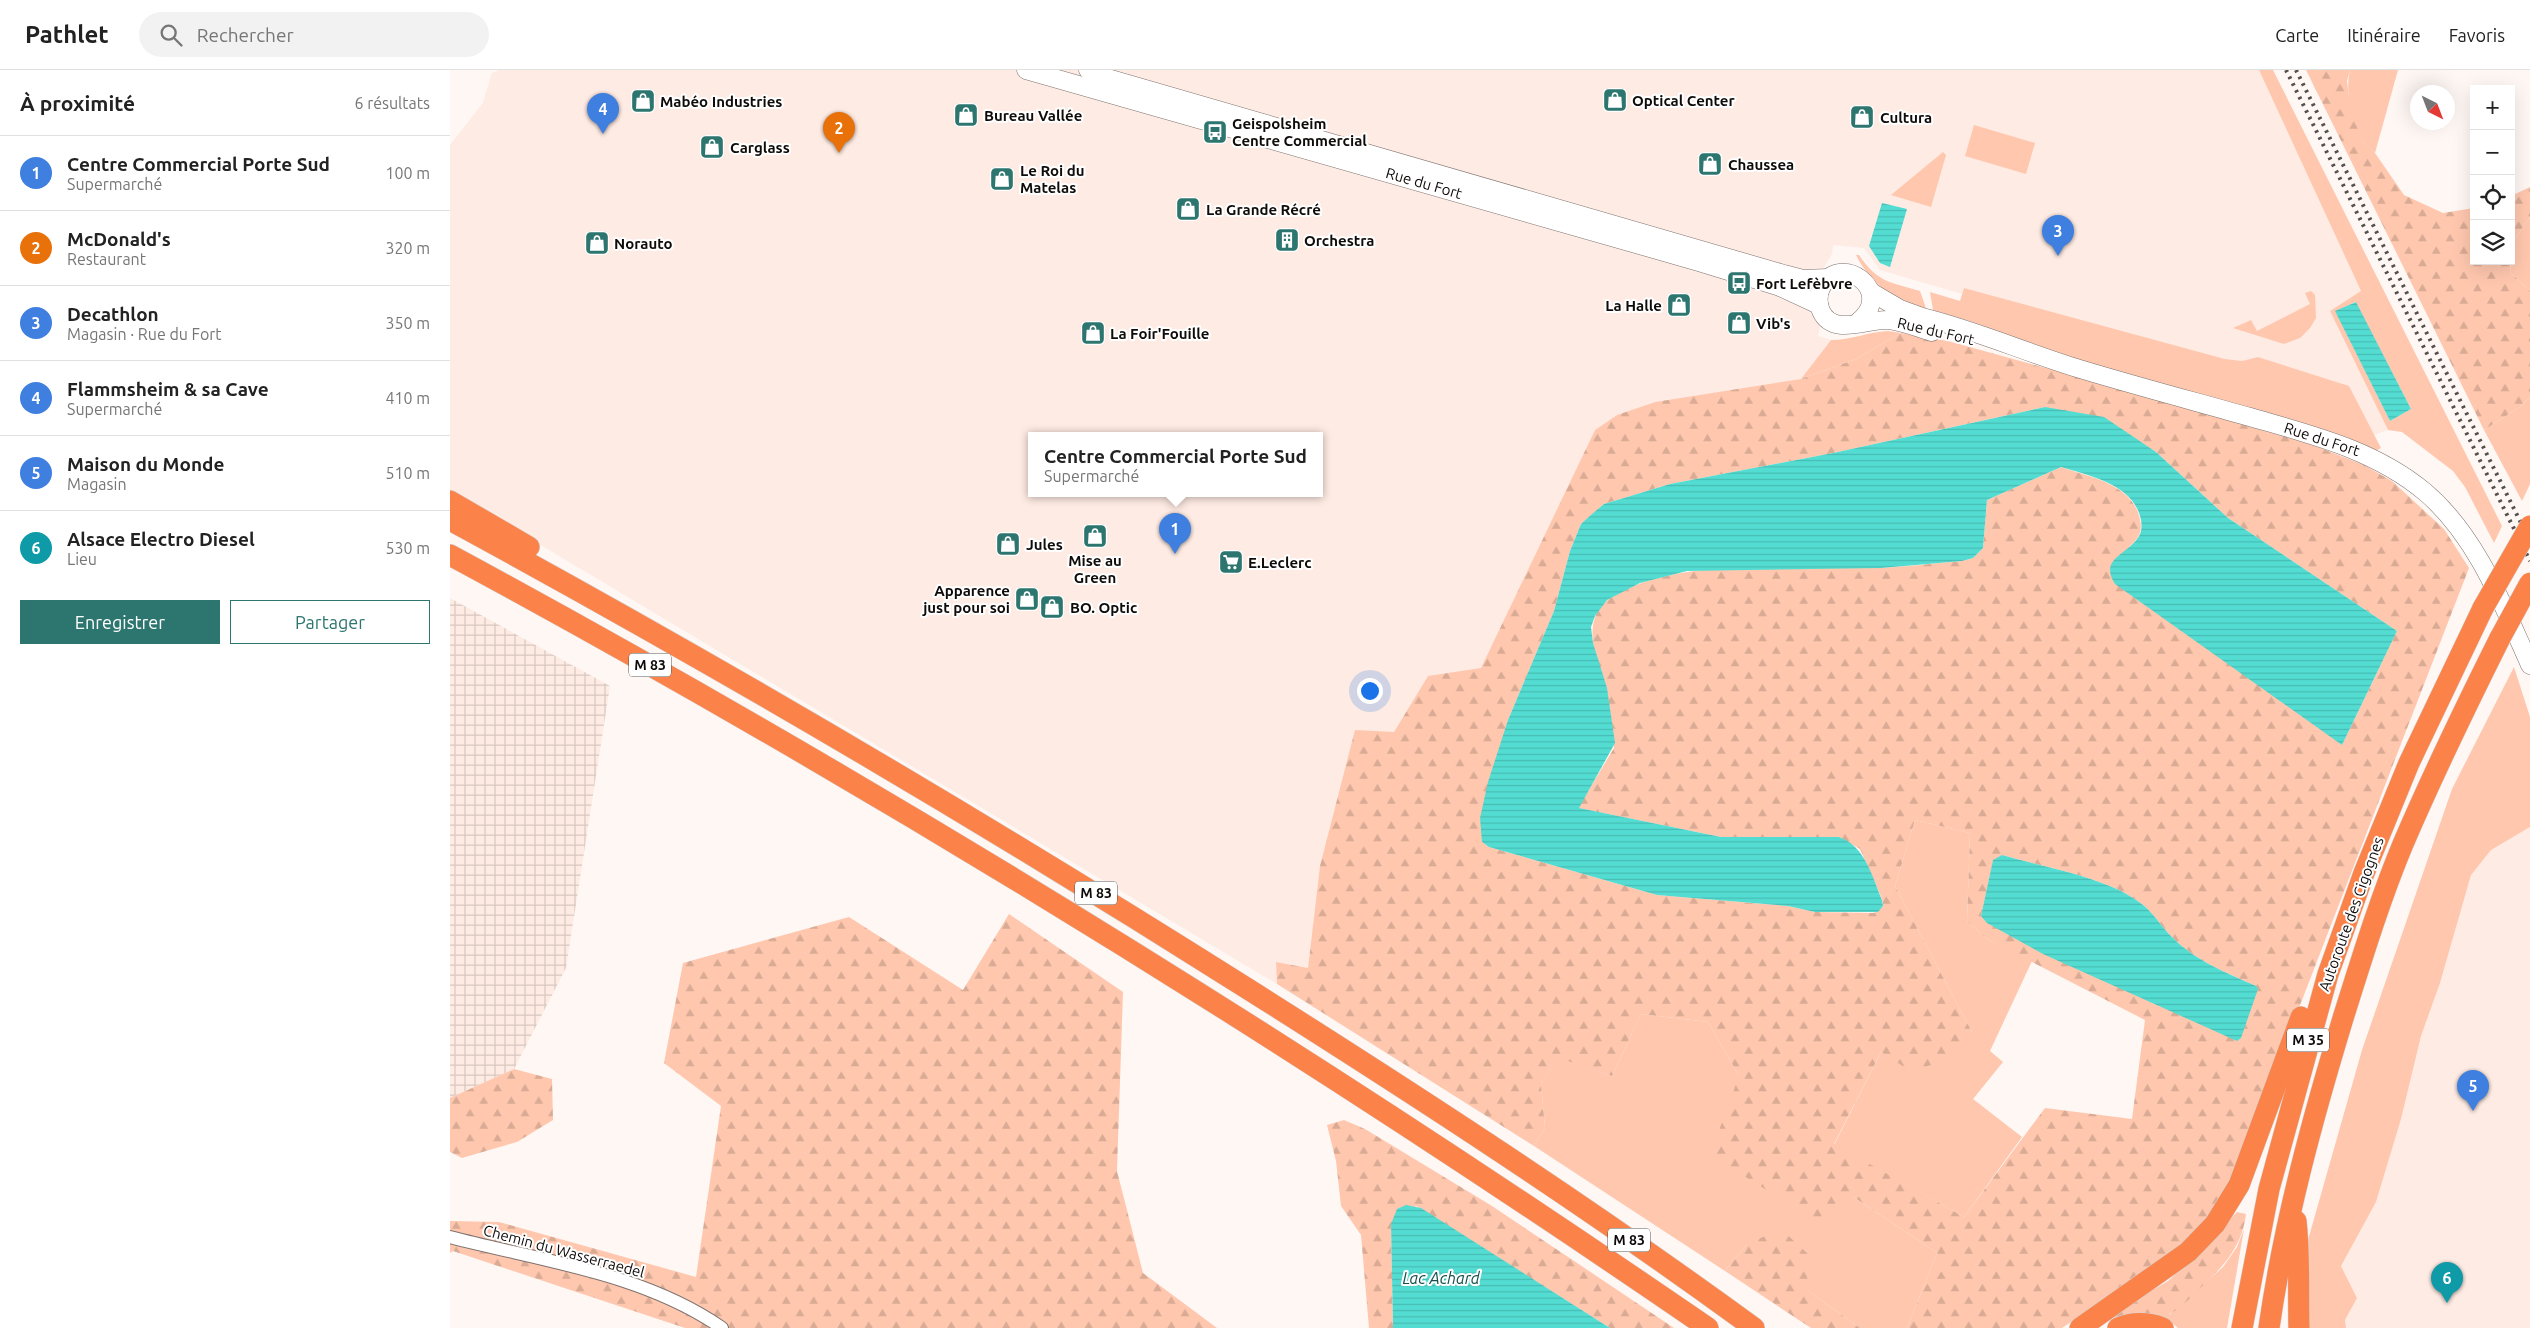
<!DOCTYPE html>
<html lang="fr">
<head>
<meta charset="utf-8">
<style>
	body { margin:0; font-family:Ubuntu,sans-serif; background:#f2f2f2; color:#222 }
	.controls { position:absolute; right:15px; top:15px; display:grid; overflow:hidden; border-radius:0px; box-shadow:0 5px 20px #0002 }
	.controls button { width:45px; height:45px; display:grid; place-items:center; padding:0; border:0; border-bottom:1px solid #e0e0e0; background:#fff; color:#222; font:25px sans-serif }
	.compass { position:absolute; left:1960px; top:15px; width:45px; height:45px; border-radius:50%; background:#fff; box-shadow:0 5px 20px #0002; rotate:138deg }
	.you { position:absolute; left:919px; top:620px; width:18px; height:18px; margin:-12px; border:4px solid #fff; border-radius:50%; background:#1a73e8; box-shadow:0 0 0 8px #1a73e833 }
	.badge { display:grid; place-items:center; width:32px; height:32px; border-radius:50%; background:#2d756f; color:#fff; font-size:16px; font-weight:700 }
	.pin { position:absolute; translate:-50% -41px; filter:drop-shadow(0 1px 2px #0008) }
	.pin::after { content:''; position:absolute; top:26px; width:18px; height:15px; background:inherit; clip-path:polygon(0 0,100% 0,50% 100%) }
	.popup { position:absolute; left:578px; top:362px; width:295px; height:65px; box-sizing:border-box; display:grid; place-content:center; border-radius:0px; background:#fff; filter:drop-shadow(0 1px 4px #0005); font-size:16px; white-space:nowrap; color:#767676 }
	.popup b { font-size:19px; color:#222 }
	.popup::after { content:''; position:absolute; left:50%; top:100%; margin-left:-10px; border:10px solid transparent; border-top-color:#fff }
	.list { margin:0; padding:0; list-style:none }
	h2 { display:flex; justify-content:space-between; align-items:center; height:65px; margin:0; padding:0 20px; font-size:21px }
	h2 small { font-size:16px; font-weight:400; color:#767676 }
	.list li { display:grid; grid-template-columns:32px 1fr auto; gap:15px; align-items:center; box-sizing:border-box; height:75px; padding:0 20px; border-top:1px solid #e0e0e0 }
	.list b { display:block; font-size:19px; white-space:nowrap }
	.list p { margin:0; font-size:16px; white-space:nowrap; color:#767676 }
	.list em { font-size:16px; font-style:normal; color:#767676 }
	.actions { display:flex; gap:10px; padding:15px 20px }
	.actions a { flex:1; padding:11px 0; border:1px solid #2d756f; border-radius:0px; text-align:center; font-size:18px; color:#2d756f }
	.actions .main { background:#2d756f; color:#fff }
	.icon { flex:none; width:28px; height:28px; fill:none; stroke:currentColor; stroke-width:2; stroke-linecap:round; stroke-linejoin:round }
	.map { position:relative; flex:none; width:2080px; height:1258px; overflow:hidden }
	header { display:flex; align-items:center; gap:30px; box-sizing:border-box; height:70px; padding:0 25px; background:#fff; border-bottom:1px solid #e0e0e0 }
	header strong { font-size:24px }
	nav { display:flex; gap:28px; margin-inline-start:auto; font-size:18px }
	.search { width:350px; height:45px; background:#f2f2f2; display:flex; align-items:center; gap:12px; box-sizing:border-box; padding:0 18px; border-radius:28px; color:#767676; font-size:19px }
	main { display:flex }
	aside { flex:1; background:#fff }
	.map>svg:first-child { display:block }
	.built { fill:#feebe3; fill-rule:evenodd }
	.industrial { fill:url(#industrial-grid) }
	.green { fill:#ffc7ae; fill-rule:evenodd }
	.forest { fill:url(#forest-firs); fill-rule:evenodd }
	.water { fill:url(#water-rules) }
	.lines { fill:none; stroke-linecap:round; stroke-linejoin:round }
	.street-casing { stroke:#7c726e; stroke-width:14 }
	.secondary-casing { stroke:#7c726e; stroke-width:19 }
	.highway-casing { stroke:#d4d3d3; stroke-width:22 }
	.street { stroke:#fff; stroke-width:12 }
	.secondary { stroke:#fff; stroke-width:18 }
	.highway { stroke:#fb834a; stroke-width:21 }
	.rail { stroke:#55504e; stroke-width:4; stroke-dasharray:2.5 5; stroke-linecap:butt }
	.highway-bridge-casing { stroke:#d4d3d3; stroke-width:22; stroke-linecap:butt }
	.highway-bridge { stroke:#fb834a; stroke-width:21 }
	.labels { text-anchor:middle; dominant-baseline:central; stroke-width:4; stroke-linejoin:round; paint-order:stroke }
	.shield { fill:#fff; stroke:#575454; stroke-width:1 }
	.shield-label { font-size:14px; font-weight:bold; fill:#0f0b0a }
	.poi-label { font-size:15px; font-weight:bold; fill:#0f0b0a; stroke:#fff; text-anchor:start }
	.street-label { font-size:15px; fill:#0f0b0a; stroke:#fff }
	.water-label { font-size:16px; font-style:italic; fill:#134f4b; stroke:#fff }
</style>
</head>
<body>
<header>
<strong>Pathlet</strong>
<div class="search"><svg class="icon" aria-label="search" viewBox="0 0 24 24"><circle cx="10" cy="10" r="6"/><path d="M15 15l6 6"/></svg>Rechercher</div>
<nav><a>Carte</a><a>Itinéraire</a><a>Favoris</a></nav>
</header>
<main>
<aside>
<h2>À proximité<small>6 résultats</small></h2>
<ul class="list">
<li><span class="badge" style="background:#3f7fe0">1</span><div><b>Centre Commercial Porte Sud</b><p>Supermarché</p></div><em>100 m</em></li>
<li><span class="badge" style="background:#e8710a">2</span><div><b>McDonald's</b><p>Restaurant</p></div><em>320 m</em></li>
<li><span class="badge" style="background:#3f7fe0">3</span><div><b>Decathlon</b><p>Magasin · Rue du Fort</p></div><em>350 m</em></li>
<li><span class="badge" style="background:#3f7fe0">4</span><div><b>Flammsheim &amp; sa Cave</b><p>Supermarché</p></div><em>410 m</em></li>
<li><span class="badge" style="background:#3f7fe0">5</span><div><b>Maison du Monde</b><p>Magasin</p></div><em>510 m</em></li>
<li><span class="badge" style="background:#0f9aa8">6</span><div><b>Alsace Electro Diesel</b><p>Lieu</p></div><em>530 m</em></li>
</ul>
<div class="actions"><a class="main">Enregistrer</a><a>Partager</a></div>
</aside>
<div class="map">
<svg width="2080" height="1258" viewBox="0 0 2080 1258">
	<defs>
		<pattern id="industrial-grid" width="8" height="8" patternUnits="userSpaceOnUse" patternTransform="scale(1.25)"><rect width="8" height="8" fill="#feebe3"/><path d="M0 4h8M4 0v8" fill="none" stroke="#d8c8c1"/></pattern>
		<pattern id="forest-firs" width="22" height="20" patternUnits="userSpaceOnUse" patternTransform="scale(1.25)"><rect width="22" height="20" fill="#ffc7ae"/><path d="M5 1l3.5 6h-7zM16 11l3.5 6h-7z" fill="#d9aa94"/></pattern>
		<pattern id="water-rules" width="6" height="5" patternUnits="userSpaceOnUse" patternTransform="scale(1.25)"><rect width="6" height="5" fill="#53ddd2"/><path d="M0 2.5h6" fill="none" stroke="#47bcb3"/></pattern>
	</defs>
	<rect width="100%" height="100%" fill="#fef7f4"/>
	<g class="built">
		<path d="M 50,0 L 1809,0 L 1911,221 L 1880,241 L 1938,360 L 1924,365 L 1899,316 L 1808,287 L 1792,291 L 1775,289 L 1514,218 L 1512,224 L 1430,200 L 1414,178 L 1383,175 L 1382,184 L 1363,216 L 1356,234 L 1370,256 L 1368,266 L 1381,270 L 1351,309 L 1205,332 L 1167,345 L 1145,360 L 1031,599 L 978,606 L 944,662 L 870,796 L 858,898 L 826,892 L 827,914 L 0,421 L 0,75 L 33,33 L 42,3 ZM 581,365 L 869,365 L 869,423 L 581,423 Z"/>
		<polygon points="2080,757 2080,1258 1896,1258 1895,1250 1907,1228 1891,1196 1926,1132 1951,1049 1971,966 1990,913 2021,805 2041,780"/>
	</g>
	<polygon class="industrial" points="0,528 160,616 116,898 64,999 0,1028"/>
	<g class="green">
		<path d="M 1809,0 L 1823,0 L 2052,456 L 2044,473 L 2015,417 L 2003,401 L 1952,362 L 1938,360 L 1880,241 L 1911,221 ZM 1905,232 L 1961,339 L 1940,351 L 1886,242 Z"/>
		<path d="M 1900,0 L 1948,0 L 1925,83 C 1921,79 1916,76 1913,72 C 1901,57 1895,19 1900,0 Z"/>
		<polygon points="1524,55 1585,73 1576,104 1515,86"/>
		<polygon points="1493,82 1496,85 1481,137 1441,125"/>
		<polygon points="2080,147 2080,221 2061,203 2060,191 2061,175"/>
		<path d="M 1406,185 L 1409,185 C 1428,213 1440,212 1470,221 L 1477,241 L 1474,245 C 1445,227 1422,217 1406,185 Z"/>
		<polygon points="1514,218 1775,289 1792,291 1808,287 1899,316 1931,378 1924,382 1855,354 1523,260 1525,253 1483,240 1480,222 1510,231"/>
		<polygon points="1861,221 1865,225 1866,248 1860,258 1850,268 1834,274 1783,258 1801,250 1807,261 1860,234 1855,223"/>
		<path d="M 1438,261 L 1451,263 L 1406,289 L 1351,309 L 1381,270 C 1401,270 1418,262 1438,261 Z"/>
		<polygon points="2080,327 2080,414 2072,431 2034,360 2070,337"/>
		<polygon points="2064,597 2080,647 2080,757 2041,780 2021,805 1990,913 1971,966 1951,1049 1926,1132 1891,1196 1907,1228 1895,1250 1896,1258 1859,1258 1858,1170 1912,980 2002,719"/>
		<polygon points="1465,750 1520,763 1517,851 1537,869 1582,891 1540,981 1553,992 1523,1029 1572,1067 1514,1147 1384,1075 1431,982 1522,962 1445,816"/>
		<polygon points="1191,944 1258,952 1289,1006 1402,1126 1487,1183 1457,1258 1410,1258 1357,1220 1357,1184 1297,1174 1275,1201 1084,1076 1095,1058 1091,1014 1106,986 1162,1006"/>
		<polygon points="1794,1159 1777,1258 1728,1258 1722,1253 1705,1245 1720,1244 1773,1197 1787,1177"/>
	</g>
	<g class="forest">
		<polygon points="1856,0 1900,0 1897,11 1900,36 1912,71 1925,83 1954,125 1993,143 2024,138 2024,191 2060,191 2061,203 2080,221 2080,327 2070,337 2034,360"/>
		<polygon points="2080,117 2080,147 2061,175 2061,126"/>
		<path d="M 1451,263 L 1498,271 L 1625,306 L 1860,374 L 1914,395 L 1942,411 L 1994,459 L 2019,498 L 1784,1106 L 1757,1148 L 1717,1188 L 1612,1258 L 1457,1258 L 1487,1183 L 1402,1126 L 1367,1151 L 1260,1085 L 1289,1006 L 1258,952 L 1191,944 L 1162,1006 L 1106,987 L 1091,1014 L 1095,1058 L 1084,1076 L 827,914 L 826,892 L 858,898 L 870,796 L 905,660 L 944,662 L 978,606 L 1031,598 L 1145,360 L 1167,345 L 1205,332 L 1351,309 L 1406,289 ZM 1595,337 L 1691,373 L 1706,382 L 1778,448 L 1947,561 L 1892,675 L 1679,477 C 1688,469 1693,462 1690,450 C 1684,414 1639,407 1611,397 L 1537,430 L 1533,478 L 1523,488 L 1512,491 C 1484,493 1456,497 1428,498 C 1353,499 1222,485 1159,529 C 1144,539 1141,557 1143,573 L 1164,678 L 1128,738 L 1271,767 L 1389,767 L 1410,779 L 1432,829 L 1433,836 L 1424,843 L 1365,842 L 1338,836 L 1207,825 L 1039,777 L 1032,772 L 1058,650 L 1104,541 L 1120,481 L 1131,454 L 1154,434 L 1220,414 L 1383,383 ZM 1465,750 L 1520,763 L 1517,851 L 1537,869 L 1695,950 L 1682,1049 L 1595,1038 L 1514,1147 L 1384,1074 L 1431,982 L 1462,1002 L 1510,984 L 1522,962 L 1445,816 ZM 1552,785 C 1593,797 1656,807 1689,832 C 1703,841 1711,857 1723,868 C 1746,891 1777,903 1806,916 L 1531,846 L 1543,791 Z"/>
		<polygon points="559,844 673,922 667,1101 693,1203 767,1258 235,1258 3,1181 0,1183 0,1151 49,1152 246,1207 271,1036 214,993 233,893 399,847 513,920"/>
		<polygon points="64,999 102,1009 103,1050 67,1072 12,1088 0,1082 0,1028"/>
		<polygon points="894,1050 915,1059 1042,1136 1224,1258 1160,1258 966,1136 941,1154 943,1258 919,1258 911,1165 891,1136 886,1091 877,1055"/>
		<path d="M 1787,1142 L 1796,1144 C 1792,1178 1772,1198 1748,1220 C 1740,1228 1731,1238 1721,1243 C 1712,1248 1676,1250 1664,1251 L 1662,1244 L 1718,1211 L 1748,1183 Z"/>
		<polygon points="1331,1159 1358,1184 1357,1220 1410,1258 1361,1258 1275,1201 1297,1174"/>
	</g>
	<g class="water">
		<polygon points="1432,133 1457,139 1440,197 1430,193 1419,176"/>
		<polygon points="1906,232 1961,339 1940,351 1885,241"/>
		<path d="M 1595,337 L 1654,347 L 1706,382 L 1778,448 L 1947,561 L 1892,675 L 1665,514 C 1649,489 1676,485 1687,469 C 1692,463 1692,457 1691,450 C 1684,414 1640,406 1611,397 L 1537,430 L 1533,478 L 1523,488 L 1512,491 L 1431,498 L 1237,501 L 1190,513 L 1157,530 L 1145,546 L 1141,557 L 1143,573 L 1157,618 L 1165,673 L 1129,738 L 1271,767 L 1389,767 C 1415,776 1422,806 1432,830 L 1433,836 L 1428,842 L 1365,842 L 1338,836 L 1207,825 L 1039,777 L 1032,772 L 1030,748 L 1038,712 L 1058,650 L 1104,541 L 1120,481 L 1131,454 L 1142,444 L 1154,434 L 1220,414 L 1383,383 Z"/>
		<path d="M 1552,785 C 1593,797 1656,807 1689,832 C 1703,841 1711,857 1723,868 C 1746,891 1777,903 1806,916 L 1808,919 L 1791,968 L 1787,971 L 1593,884 L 1537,853 L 1531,846 L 1543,790 Z"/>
		<polygon points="956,1135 971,1138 1160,1258 943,1258 941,1154 947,1139"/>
	</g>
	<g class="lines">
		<defs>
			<path id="street" d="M 0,1167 C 91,1191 193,1203 272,1258"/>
			<g id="secondary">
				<polyline points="576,0 1249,192 1330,217 1369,235"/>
				<polyline points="638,0 654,7 1334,204 1353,209 1378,208"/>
				<path d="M 1421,222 L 1450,239 L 1472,247 C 1525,260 1577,283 1630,299 C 1686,316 1743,331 1800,347 C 1862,365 1925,380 1975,422 C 2026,465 2053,535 2080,595"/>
				<path d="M 1408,252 C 1447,221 1389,180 1371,218 C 1368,225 1368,234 1371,241 C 1383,267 1416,249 1438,250 C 1452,251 1468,258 1482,262"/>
			</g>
			<g id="highway">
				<polyline points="0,431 79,477"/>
				<path d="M 0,450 C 271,597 537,754 798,919 C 969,1027 1140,1138 1304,1258"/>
				<path d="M 0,485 C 433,719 852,979 1258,1258"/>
				<path d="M 1846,1151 C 1850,1187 1848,1222 1849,1258"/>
				<polyline points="1630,1258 1738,1182 1765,1154 1789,1115 1851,947"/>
				<path d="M 1668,1258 C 1683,1252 1697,1252 1713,1258"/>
				<polyline points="1792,1258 1819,1119 1878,904 1914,803 1959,693 2033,538"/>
				<path d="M 1819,1258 C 1834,1152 1863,1047 1894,945 C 1912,888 1930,829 1953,774 C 1983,704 2016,636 2050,568"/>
			</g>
		</defs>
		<use href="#street" class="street-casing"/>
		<use href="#secondary" class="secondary-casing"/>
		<use href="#highway" class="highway-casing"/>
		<use href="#street" class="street"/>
		<use href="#secondary" class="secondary"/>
		<use href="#highway" class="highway"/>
		<g class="rail">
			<polyline points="1836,0 2080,491"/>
			<polyline points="1846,0 2080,471"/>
		</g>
		<defs>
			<g id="highway-bridge">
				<polyline points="2033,538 2080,456"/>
				<polyline points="2050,568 2080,513"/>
			</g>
		</defs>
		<use href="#highway-bridge" class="highway-bridge-casing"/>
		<use href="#highway-bridge" class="highway-bridge"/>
	</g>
	<defs>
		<symbol id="shop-square" viewBox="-11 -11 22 22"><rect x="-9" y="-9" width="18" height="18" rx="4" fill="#2d756f" stroke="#fff"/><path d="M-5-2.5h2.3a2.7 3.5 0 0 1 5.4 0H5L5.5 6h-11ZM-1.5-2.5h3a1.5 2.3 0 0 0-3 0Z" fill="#fff"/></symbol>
		<symbol id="bus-square" viewBox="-11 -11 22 22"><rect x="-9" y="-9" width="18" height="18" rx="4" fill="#2d756f" stroke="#fff"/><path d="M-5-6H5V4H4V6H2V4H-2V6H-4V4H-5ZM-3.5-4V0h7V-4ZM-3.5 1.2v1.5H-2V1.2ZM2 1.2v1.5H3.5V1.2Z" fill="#fff"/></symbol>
		<symbol id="building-square" viewBox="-11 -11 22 22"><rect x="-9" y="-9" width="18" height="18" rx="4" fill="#2d756f" stroke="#fff"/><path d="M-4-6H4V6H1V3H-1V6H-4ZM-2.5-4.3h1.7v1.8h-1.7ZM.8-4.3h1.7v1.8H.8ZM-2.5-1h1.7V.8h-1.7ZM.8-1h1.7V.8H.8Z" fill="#fff"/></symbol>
		<symbol id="supermarket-square" viewBox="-11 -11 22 22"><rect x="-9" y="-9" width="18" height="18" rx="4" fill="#2d756f" stroke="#fff"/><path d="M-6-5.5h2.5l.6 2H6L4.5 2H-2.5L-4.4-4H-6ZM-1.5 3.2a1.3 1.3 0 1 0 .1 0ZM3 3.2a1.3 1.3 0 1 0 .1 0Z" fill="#fff"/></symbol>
	</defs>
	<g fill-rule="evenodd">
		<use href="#shop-square" x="1151" y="16" width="28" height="28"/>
		<use href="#shop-square" x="179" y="17" width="28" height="28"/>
		<use href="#shop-square" x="502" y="31" width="28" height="28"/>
		<use href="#shop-square" x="1398" y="33" width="28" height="28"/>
		<use href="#bus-square" x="751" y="48" width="28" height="28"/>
		<use href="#shop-square" x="248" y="63" width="28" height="28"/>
		<use href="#shop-square" x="1246" y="80" width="28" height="28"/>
		<use href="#shop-square" x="538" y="95" width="28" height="28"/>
		<use href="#shop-square" x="724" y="125" width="28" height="28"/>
		<use href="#building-square" x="823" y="156" width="28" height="28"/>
		<use href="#shop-square" x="133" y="159" width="28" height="28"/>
		<use href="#bus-square" x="1275" y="199" width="28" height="28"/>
		<use href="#shop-square" x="1215" y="221" width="28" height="28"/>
		<use href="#shop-square" x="1275" y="239" width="28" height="28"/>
		<use href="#shop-square" x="629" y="249" width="28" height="28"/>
		<use href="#shop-square" x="631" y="452" width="28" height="28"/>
		<use href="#shop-square" x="544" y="460" width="28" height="28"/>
		<use href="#supermarket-square" x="767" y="478" width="28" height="28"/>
		<use href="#shop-square" x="563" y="515" width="28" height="28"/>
		<use href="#shop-square" x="588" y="523" width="28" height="28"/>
	</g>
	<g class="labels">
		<g class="shield">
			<rect x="179" y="583.5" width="42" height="23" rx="4"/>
			<rect x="625" y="811.5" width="42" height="23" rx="4"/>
			<rect x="1837" y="958.5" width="42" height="23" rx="4"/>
			<rect x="1158" y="1158.5" width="42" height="23" rx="4"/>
		</g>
		<g class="shield-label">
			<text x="200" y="595">M 83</text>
			<text x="646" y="823">M 83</text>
			<text x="1858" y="970">M 35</text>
			<text x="1179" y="1170">M 83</text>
		</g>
		<g class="poi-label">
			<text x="1182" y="30">Optical Center</text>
			<text x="210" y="31">Mabéo Industries</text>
			<text x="534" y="45">Bureau Vallée</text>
			<text x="1430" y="47">Cultura</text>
			<text x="782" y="53">Geispolsheim<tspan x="782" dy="17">Centre Commercial</tspan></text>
			<text x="280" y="77">Carglass</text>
			<text x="1278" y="94">Chaussea</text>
			<text x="570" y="100">Le Roi du<tspan x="570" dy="17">Matelas</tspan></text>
			<text x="756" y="139">La Grande Récré</text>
			<text x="854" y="170">Orchestra</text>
			<text x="164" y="173">Norauto</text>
			<text x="1306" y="213">Fort Lefèbvre</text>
			<text x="1212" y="235" text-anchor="end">La Halle</text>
			<text x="1306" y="253">Vib's</text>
			<text x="660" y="263">La Foir'Fouille</text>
			<text x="576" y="474">Jules</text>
			<text x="645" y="490" text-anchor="middle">Mise au<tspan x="645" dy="17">Green</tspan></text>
			<text x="798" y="492">E.Leclerc</text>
			<text x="560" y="520" text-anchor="end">Apparence<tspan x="560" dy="17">just pour soi</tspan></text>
			<text x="620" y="537">BO. Optic</text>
		</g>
		<g class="street-label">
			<text transform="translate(974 113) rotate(16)">Rue du Fort</text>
			<text transform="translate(1486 261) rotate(13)">Rue du Fort</text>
			<text transform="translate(1872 369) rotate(18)">Rue du Fort</text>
			<text transform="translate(1901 844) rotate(-70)">Autoroute des Cigognes</text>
			<text transform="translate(114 1181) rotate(15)">Chemin du Wasserraedel</text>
		</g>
		<g class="water-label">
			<text x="991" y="1208">Lac Achard</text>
		</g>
	</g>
</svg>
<div class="controls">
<button>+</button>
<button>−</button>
<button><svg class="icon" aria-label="locate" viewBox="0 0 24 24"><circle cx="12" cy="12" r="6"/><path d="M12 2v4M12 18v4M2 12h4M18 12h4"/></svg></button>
<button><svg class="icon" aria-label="layers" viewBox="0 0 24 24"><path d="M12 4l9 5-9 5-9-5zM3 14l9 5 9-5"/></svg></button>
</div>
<svg class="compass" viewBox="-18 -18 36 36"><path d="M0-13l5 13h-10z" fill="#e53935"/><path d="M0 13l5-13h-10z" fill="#767676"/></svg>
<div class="you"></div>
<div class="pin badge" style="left:725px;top:484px;background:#3f7fe0">1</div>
<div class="popup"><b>Centre Commercial Porte Sud</b>Supermarché</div>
<div class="pin badge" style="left:389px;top:83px;background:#e8710a">2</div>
<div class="pin badge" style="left:1608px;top:186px;background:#3f7fe0">3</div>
<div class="pin badge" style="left:153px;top:64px;background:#3f7fe0">4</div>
<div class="pin badge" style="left:2023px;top:1041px;background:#3f7fe0">5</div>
<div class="pin badge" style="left:1997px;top:1233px;background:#0f9aa8">6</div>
</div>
</main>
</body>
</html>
